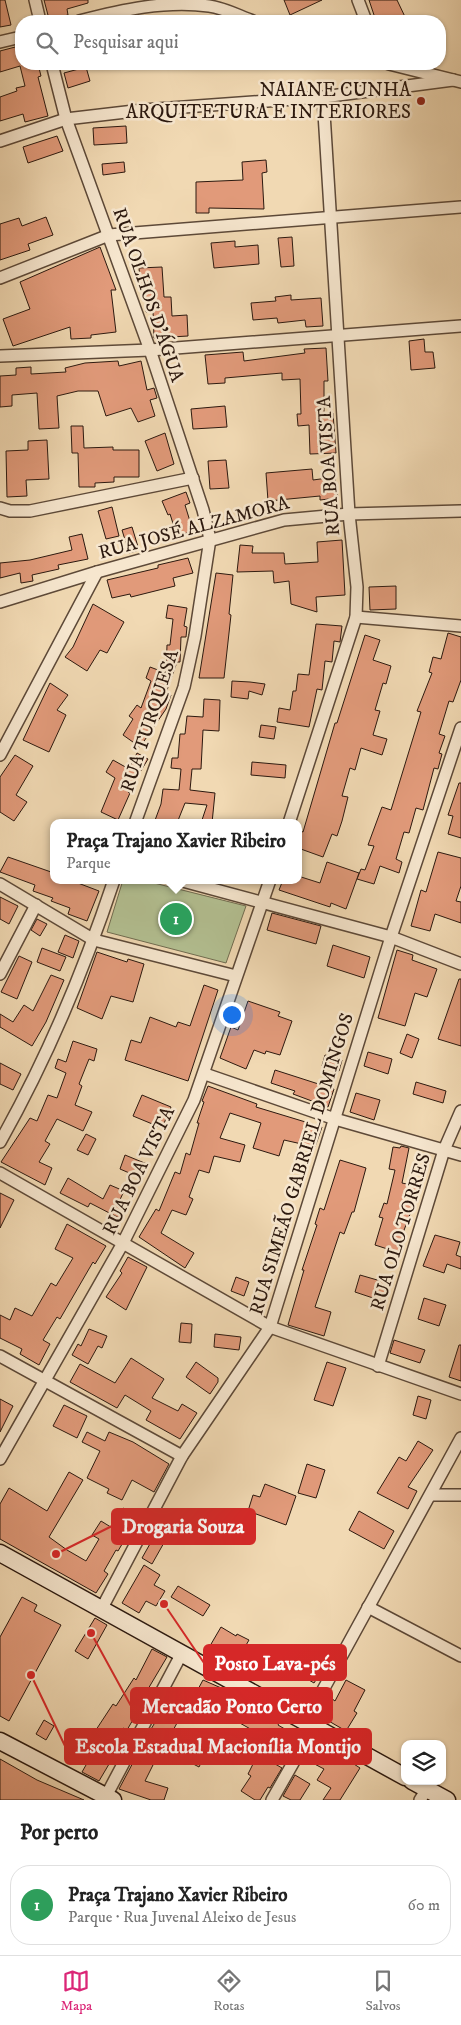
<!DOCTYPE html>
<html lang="pt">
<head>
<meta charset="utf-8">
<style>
	body { margin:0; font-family:"IM FELL DW Pica",serif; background:#f2f2f2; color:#222 }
	.controls { position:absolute; right:15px; bottom:15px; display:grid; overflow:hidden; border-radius:10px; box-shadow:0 1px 4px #0004 }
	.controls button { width:45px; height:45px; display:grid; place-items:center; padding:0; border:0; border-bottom:1px solid #e0e0e0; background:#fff; color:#222; font:25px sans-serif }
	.you { position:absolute; left:231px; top:1014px; width:18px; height:18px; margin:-12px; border:4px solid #fff; border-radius:50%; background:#1a73e8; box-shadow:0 0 0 8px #1a73e833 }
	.badge { display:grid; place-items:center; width:32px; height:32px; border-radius:50%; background:#db2777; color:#fff; font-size:16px; font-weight:700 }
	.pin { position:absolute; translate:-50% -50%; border:2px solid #fff; box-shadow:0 1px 5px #0006 }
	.popup { position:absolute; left:50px; top:819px; width:252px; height:65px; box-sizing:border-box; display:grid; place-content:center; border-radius:10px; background:#fff; filter:drop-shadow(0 1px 4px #0005); font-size:16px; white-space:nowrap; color:#767676 }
	.popup b { font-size:19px; color:#222 }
	.popup::after { content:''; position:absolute; left:50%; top:100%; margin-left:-10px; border:10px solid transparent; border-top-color:#fff }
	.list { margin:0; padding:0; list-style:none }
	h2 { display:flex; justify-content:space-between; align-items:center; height:65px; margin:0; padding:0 20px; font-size:21px }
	h2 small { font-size:16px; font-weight:400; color:#767676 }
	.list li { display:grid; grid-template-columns:32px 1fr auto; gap:15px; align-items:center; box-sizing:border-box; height:80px; margin:0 10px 10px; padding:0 10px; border:1px solid #e0e0e0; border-radius:20px }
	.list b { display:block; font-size:19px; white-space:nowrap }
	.list p { margin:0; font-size:16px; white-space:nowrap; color:#767676 }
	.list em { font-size:16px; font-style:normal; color:#767676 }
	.icon { flex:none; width:28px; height:28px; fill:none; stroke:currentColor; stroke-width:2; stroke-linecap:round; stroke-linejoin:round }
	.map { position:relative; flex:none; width:461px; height:1800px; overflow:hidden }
	.search { position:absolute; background:#fff; box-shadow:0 1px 4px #0004; left:15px; right:15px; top:15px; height:55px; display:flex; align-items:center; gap:12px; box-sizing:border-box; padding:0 18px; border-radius:20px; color:#767676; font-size:19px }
	.sheet { height:155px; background:#fff }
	nav { display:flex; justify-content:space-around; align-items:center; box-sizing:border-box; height:70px; border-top:1px solid #e0e0e0; background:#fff; font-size:14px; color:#767676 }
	nav a { display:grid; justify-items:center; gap:2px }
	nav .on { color:#db2777 }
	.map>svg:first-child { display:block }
	.green { fill:#b3c092; stroke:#706c50 }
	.building { fill:#e19a7a; stroke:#2c190f }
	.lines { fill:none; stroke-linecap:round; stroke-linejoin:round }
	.street-casing { stroke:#5d4938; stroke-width:14 }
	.secondary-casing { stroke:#2c190f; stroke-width:19 }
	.street { stroke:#f6e6ce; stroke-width:11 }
	.secondary { stroke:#f6e6ce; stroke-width:16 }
	.poi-dot { fill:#8f2418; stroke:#f6e6ce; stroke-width:2 }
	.labels { text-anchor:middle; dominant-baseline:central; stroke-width:5; stroke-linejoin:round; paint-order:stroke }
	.poi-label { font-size:19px; fill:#2c190f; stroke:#f6e6ce; text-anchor:end }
	.street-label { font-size:19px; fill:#2c190f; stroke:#f6e6ce }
	.leader { fill:none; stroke:#d62828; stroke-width:2 }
	.callout-dot { fill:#d62828; stroke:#f6e6ce; stroke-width:2 }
	.callout { fill:#d62828; stroke:#d62828; stroke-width:2 }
	.callout-label { font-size:20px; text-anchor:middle; font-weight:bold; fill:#fff }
</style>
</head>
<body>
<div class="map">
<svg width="461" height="1800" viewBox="0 0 461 1800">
	<rect width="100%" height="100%" fill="#f1d9b3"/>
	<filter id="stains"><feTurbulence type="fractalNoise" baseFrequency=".004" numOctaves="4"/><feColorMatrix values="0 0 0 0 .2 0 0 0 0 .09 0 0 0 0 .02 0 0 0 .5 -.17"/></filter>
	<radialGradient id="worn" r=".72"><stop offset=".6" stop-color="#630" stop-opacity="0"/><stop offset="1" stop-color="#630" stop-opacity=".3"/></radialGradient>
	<polygon class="green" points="123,880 142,880 246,906 226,963 107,932"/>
	<g class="building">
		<polygon points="0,0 5,0 11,25 0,27"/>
		<polygon points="44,0 88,0 88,3 67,9 68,15 49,19"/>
		<polygon points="284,0 322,0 290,15"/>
		<polygon points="369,0 397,0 407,21 376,21"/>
		<polygon points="19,46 21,64 38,64 41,76 38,77 48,116 25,122 23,114 0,121 0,97 17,91 16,88 25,86 20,66 0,72 0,51"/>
		<polygon points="86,67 90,81 68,88 64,73"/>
		<polygon points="126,126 127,143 94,145 93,128"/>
		<polygon points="57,136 63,151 28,163 23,147"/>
		<polygon points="266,160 267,172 262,173 264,209 209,208 209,213 196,213 196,182 243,180 242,162"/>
		<polygon points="124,162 125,172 103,175 102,164"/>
		<polygon points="46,217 53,235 28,244 30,250 0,260 0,224 19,218 22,226"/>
		<polygon points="292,237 294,266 281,267 278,238"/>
		<polygon points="235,241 235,247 258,245 259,264 214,268 211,243"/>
		<polygon points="100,247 116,290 111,290 116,332 91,335 91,338 71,339 70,327 13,346 3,319 30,309 20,282"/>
		<polygon points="162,267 164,297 171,297 172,316 187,315 188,336 154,338 153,311 146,312 145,292 141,292 139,268"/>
		<polygon points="291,295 291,300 321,298 323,326 306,327 305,320 278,323 277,318 253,320 251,303 276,301 275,297"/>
		<polygon points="424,339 425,352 433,352 435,368 411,370 409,341"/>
		<polygon points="326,348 328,381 324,381 324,413 333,413 336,453 310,454 309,425 298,426 297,414 301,414 300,379 282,380 282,373 225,378 225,383 208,384 205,355 243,352 244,361 305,353 304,349"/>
		<polygon points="118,361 119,366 141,361 147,390 154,388 157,398 150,400 155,416 138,422 131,408 106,416 98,391 78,391 57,396 59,428 39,429 37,393 12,395 12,406 0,407 0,376 16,375 16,368 31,367 31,374 66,372 65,368 85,363"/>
		<polygon points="225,406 227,427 193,429 191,409"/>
		<polygon points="71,426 83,426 84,448 113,447 113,450 139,450 139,477 114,477 114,482 95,483 95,487 79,487 78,453 72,453"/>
		<polygon points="165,433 174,464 157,471 145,441"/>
		<polygon points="47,440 49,479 26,480 27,496 7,497 6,451 28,450 28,441"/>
		<polygon points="226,460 229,488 210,489 208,461"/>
		<polygon points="312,469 313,480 335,477 338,498 320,500 320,496 268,501 266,473"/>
		<polygon points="186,492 190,503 185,505 193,531 177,536 170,514 168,515 162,501"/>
		<polygon points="112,507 119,536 106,539 98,511"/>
		<polygon points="132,527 139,550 129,553 122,530"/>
		<polygon points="82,534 88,559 58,565 59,569 32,575 33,581 21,583 20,573 0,578 0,563 30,560 72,550 69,537"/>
		<polygon points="342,540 345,595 316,597 317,612 291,604 289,581 274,583 273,571 237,572 240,545 253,546 252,553 284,553 285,564 318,562 317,542"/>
		<polygon points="188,558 193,573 173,578 175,586 131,597 130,594 112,598 107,580 158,568 158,565"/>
		<polygon points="216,573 233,575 229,614 231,615 224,678 199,678"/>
		<polygon points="396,586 396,609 370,610 369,587"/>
		<polygon points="93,604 124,622 107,653 100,650 87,671 65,657 73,647"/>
		<polygon points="168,605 187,608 184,626 187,627 186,637 181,637 180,662 177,662 166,693 171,695 166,709 140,747 123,735 133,719 129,716 137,705 141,708 151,681 146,678 150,667 166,673 167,645 170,645 173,619 166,618"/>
		<polygon points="316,624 342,626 340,642 334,641 332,662 325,661 322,690 317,689 309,727 277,722 279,708 290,710 293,691 296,691 298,674 309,675"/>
		<polygon points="448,633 461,637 461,680 453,702 449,701 439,734 445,736 439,753 442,754 438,769 434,768 423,810 416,808 409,833 404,832 396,859 402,862 399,873 380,866 374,884 357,879 361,869 365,870 374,846 368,845 382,807 391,810 421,712 417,711 432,673 429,672 433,657 441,659"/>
		<polygon points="365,635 380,640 373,660 391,666 386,684 383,683 375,710 380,711 373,735 387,739 382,755 361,748 355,770 350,768 342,796 348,797 342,821 337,836 332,834 323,857 298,848 298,830 303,832 335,723 337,723"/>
		<polygon points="232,681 250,682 265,684 262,695 249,691 248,699 231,697"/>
		<polygon points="50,683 68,695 57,710 66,715 49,752 23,740"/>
		<polygon points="204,699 220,700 219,731 203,730 201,769 192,769 190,790 215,793 212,823 201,823 207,805 185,803 177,823 154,823 161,804 163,789 179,790 181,769 171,768 172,758 178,758 180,734 185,734 187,716 203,717"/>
		<polygon points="261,725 276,727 274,739 259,737"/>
		<polygon points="137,753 148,759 128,792 130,793 118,820 101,812 115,778 106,772 113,760 129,769"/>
		<polygon points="15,755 33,766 16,795 27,802 14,821 0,812 0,777"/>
		<polygon points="252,762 286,765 285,778 251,775"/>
		<polygon points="459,783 461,783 461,838 448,834 453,816 448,815"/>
		<polygon points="438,852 461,858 461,886 456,901 461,902 461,923 435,914 430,931 411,926 421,890 426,892"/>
		<polygon points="8,857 54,873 54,880 70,880 99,891 87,921 68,914 70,908 51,901 53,898 33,891 35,885 0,872"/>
		<polygon points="327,862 359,873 346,909 331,903 330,907 279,890 283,880 298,880 298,876 320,883"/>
		<polygon points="0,897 18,906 9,924 0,919"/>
		<polygon points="272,913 321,926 316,944 267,930"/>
		<polygon points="37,919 47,924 40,936 31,930"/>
		<polygon points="65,935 79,941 73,958 58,952"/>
		<polygon points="333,945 370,957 364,978 327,966"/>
		<polygon points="42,948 66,957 60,971 37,962"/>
		<polygon points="397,950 413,955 412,960 437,969 427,997 415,993 405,1026 378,1018"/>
		<polygon points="97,952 127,962 128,959 144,964 133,1002 111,996 102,1019 77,1008"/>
		<polygon points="19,956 32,962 17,999 1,992"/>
		<polygon points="51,975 64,980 46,1022 32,1046 0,1027 0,1014 13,1022 24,1005 33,1011"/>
		<polygon points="459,979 461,979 461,1046 438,1039"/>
		<polygon points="204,985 218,990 188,1081 125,1060 131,1040 141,1043 150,1017 176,1027 178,1022 190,1026"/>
		<polygon points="248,1001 280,1012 278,1016 292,1021 280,1055 266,1051 265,1054 254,1050 246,1069 220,1058 231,1027 238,1030"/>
		<polygon points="407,1034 419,1039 412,1058 400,1053"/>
		<polygon points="73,1041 97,1049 94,1061 89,1059 79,1084 82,1086 75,1105 92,1112 83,1131 57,1119 45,1141 50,1144 39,1162 52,1168 45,1185 1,1162 30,1118 37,1121 48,1095 57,1098 66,1073 55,1068 58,1059 66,1062"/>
		<polygon points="368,1052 392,1059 388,1074 364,1066"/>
		<polygon points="325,1055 342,1060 339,1071 322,1066"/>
		<polygon points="0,1063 21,1074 13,1090 0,1084"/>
		<polygon points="275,1070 334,1089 328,1107 293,1094 295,1091 271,1083"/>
		<polygon points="416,1082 446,1091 443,1103 413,1094"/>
		<polygon points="208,1086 257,1104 256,1107 322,1127 315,1147 284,1140 279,1156 253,1148 261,1123 230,1113 220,1138 245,1145 240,1162 214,1156 209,1173 199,1170 189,1197 193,1199 186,1215 172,1210 161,1233 194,1253 185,1268 139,1237 156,1209 159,1211 175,1172 180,1174 186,1153 190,1155 199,1123 197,1123 204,1102 202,1101"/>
		<polygon points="356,1093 380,1100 374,1120 350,1112"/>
		<polygon points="142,1095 171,1107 162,1128 133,1116"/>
		<polygon points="86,1134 96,1139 88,1155 77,1150"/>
		<polygon points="401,1146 409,1148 402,1183 420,1187 403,1233 406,1234 400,1253 375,1245 383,1218 379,1217 384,1203 387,1204 395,1170 389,1169 393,1147 400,1148"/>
		<polygon points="125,1155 147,1164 141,1178 120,1169"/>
		<polygon points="340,1160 366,1168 354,1212 352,1212 344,1234 340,1232 315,1307 331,1312 324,1336 288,1325 304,1270 302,1270 317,1225 315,1224 320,1208 324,1210"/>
		<polygon points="68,1178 103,1199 110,1185 124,1191 118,1204 124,1207 122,1210 125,1212 121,1219 90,1203 88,1207 60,1193"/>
		<polygon points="0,1193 14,1200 0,1228"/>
		<polygon points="67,1224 106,1246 95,1264 93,1262 60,1319 57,1317 43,1340 50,1344 39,1365 20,1354 22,1349 0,1338 0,1315 10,1320 15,1308 32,1316 51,1283 56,1286 73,1258 55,1249"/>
		<polygon points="435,1235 460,1242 456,1255 461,1257 461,1269 447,1264 444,1273 423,1266"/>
		<polygon points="128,1257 147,1267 126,1310 106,1297 122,1273 120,1271"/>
		<polygon points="360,1275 391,1284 385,1302 355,1292"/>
		<polygon points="236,1277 249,1282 244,1296 231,1291"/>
		<polygon points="424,1298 446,1305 439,1326 418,1319"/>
		<polygon points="181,1323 192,1324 191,1343 179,1342"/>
		<polygon points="89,1329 107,1336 102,1348 98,1346 88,1364 72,1355 78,1344 81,1346"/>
		<polygon points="215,1334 241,1337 239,1350 214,1347"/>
		<polygon points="394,1340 425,1350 420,1363 390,1353"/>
		<polygon points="459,1345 461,1345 461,1381 449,1377"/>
		<polygon points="131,1358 164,1379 152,1398 178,1411 182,1404 197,1413 180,1439 146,1420 151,1411 125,1395 117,1408 70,1382 80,1364 115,1383"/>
		<polygon points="196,1362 218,1378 218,1382 210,1394 186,1377"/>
		<polygon points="327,1362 346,1368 333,1406 314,1400"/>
		<polygon points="418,1396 431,1400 426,1419 413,1415"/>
		<polygon points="0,1399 13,1406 0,1432"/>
		<polygon points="64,1405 87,1416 77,1438 53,1426"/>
		<polygon points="87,1432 105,1441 109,1432 133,1442 169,1464 154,1492 132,1480 122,1500 107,1493 109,1489 87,1478 100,1451 82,1442"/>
		<polygon points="418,1441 433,1450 408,1487 417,1491 408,1509 377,1493 399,1457 406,1461"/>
		<polygon points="307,1464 325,1470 316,1498 298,1493"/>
		<polygon points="69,1472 83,1480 49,1537 67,1550 86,1561 99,1539 92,1535 101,1521 114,1529 123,1508 140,1517 134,1531 131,1529 118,1551 116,1550 104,1571 108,1574 96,1593 0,1539 0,1504 9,1488 47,1511"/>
		<polygon points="265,1484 296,1496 286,1525 248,1511 253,1495 260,1497"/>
		<polygon points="359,1511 394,1531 384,1549 349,1530"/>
		<polygon points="164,1519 174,1525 152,1564 142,1558"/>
		<polygon points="144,1565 160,1575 154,1585 165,1591 156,1606 146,1601 139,1613 122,1603"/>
		<polygon points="178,1586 210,1605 203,1616 171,1597"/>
		<polygon points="22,1597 37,1605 34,1611 61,1625 9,1721 0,1716 0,1637"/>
		<polygon points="95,1618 107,1625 88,1659 75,1651"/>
		<polygon points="221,1627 236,1636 237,1634 249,1640 234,1666 207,1651"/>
		<polygon points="296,1646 326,1664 314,1683 285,1666"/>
		<polygon points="152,1649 167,1657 132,1716 134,1718 127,1730 123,1728 109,1751 115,1754 99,1781 82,1772 90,1758 66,1744 74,1730 90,1739 113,1704 116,1706 134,1678 136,1680"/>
		<polygon points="203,1680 235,1694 231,1701 265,1720 268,1715 280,1721 278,1725 295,1735 286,1749 206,1704 201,1713 189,1706"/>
		<polygon points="346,1680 365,1690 354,1711 357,1713 346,1731 320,1716 331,1698 335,1701"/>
		<polygon points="168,1701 184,1710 170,1736 176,1740 175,1742 204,1757 199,1767 145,1739"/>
		<polygon points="44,1720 54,1726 46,1740 36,1734"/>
		<polygon points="311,1746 331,1756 334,1751 360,1768 340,1800 323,1800 331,1788 317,1780 324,1769 305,1759"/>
		<polygon points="258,1754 282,1768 270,1788 268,1787 260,1800 255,1800 241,1791 251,1776 248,1774"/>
		<polygon points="136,1757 153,1765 145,1781 168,1788 164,1800 151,1800 119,1789"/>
		<polygon points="0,1759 37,1780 84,1800 0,1800"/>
		<polygon points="295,1775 310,1784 300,1800 291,1800 283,1796"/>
	</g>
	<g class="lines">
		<defs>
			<g id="street">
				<polyline points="35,0 40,21"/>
				<polyline points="358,0 366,21"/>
				<path d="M 79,21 C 122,10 165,0 209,6 C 224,8 239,16 253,21"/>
				<polyline points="0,42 21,37"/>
				<polyline points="52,64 66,119 150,350 203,510 210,539 195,636 184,687 135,823"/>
				<polyline points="389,64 461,82"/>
				<polyline points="0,141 66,119 143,110 323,97 453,80"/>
				<polyline points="0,278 109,235 461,207"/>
				<polyline points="0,356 150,350 461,326"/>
				<polyline points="0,508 10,511 30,511 193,478"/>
				<polyline points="0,602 97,572 284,520 349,514 461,511"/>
				<polyline points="356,617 461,626"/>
				<polyline points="0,755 97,572"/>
				<polyline points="289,823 356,617 357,587 349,514 323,97"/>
				<polyline points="179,880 391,937 461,964"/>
				<polyline points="0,884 94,940 236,976"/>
				<polyline points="0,974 36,905"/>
				<polyline points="205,1074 335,1119 461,1155"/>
				<path d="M 0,1142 C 48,1057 83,973 114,880"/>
				<polyline points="0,1173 270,1327 461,1394"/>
				<polyline points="0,1356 182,1456"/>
				<polyline points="378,1366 444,1150 461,1111"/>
				<polyline points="0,1459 123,1243 194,1100 270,880"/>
				<polyline points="431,1495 461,1495"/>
				<polyline points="368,1607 461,1656"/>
				<polyline points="102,1608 182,1456 270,1327 391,937 461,728"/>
				<polyline points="306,1721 461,1438"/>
				<polyline points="104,1800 182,1653"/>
				<polyline points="272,1800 314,1726"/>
				<polyline points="420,1800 427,1789"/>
			</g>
			<g id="secondary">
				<polyline points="0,1553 405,1777"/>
				<polyline points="0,1741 113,1800"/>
				<polyline points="412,1781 447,1800"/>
			</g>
		</defs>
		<use href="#street" class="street-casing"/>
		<use href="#secondary" class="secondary-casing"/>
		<use href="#street" class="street"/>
		<use href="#secondary" class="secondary"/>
	</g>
	<circle class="poi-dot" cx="421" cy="101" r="5"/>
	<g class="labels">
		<g class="poi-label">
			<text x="411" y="90">NAIANE CUNHA<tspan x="411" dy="22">ARQUITETURA E INTERIORES</tspan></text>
		</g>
		<g class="street-label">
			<text transform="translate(148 295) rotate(71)">RUA OLHOS D'ÁGUA</text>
			<text transform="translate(329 466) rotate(-94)">RUA BOA VISTA</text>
			<text transform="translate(194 528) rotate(-15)">RUA JOSÉ ALZAMORA</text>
			<text transform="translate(150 721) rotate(-72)">RUA TURQUESA</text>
			<text transform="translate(302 1164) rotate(-73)">RUA SIMEÃO GABRIEL DOMINGOS</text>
			<text transform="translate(139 1171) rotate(-64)">RUA BOA VISTA</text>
			<text transform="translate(401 1232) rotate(-73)">RUA OLO TORRES</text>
		</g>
	</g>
	<path class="leader" d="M56 1554L112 1526M164 1604L204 1663M91 1633L131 1706M31 1675L65 1746"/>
	<g class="callout-dot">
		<circle cx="56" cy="1554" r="5"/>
		<circle cx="164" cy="1604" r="5"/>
		<circle cx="91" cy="1633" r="5"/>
		<circle cx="31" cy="1675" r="5"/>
	</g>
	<g class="callout">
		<rect x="112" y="1509" width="143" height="35" rx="5"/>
		<rect x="204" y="1645" width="142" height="35" rx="5"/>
		<rect x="131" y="1688" width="201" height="35" rx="5"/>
		<rect x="65" y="1729" width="306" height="35" rx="5"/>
	</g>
	<g class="callout-label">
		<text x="183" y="1533">Drogaria Souza</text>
		<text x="275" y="1670">Posto Lava-pés</text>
		<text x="232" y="1713">Mercadão Ponto Certo</text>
		<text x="218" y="1753">Escola Estadual Macionília Montijo</text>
	</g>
	<rect width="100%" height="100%" filter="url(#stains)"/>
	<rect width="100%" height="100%" fill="url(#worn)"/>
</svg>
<div class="controls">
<button><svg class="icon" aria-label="layers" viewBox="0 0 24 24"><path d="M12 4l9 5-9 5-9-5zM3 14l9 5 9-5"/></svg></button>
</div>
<div class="you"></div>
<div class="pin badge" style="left:176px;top:919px;background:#2e9e5b">1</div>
<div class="popup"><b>Praça Trajano Xavier Ribeiro</b>Parque</div>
<div class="search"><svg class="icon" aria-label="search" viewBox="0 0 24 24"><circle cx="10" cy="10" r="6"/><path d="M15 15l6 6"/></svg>Pesquisar aqui</div>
</div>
<section class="sheet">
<h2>Por perto<small></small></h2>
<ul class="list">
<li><span class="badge" style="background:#2e9e5b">1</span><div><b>Praça Trajano Xavier Ribeiro</b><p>Parque · Rua Juvenal Aleixo de Jesus</p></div><em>60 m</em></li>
</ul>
</section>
<nav>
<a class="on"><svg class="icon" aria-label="map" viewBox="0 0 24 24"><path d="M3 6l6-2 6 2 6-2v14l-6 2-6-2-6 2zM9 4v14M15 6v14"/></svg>Mapa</a>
<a><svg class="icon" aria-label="directions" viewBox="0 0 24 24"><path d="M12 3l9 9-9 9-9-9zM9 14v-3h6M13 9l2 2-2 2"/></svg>Rotas</a>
<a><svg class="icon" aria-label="saved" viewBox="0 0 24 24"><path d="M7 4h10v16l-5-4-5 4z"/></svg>Salvos</a>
</nav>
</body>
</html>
